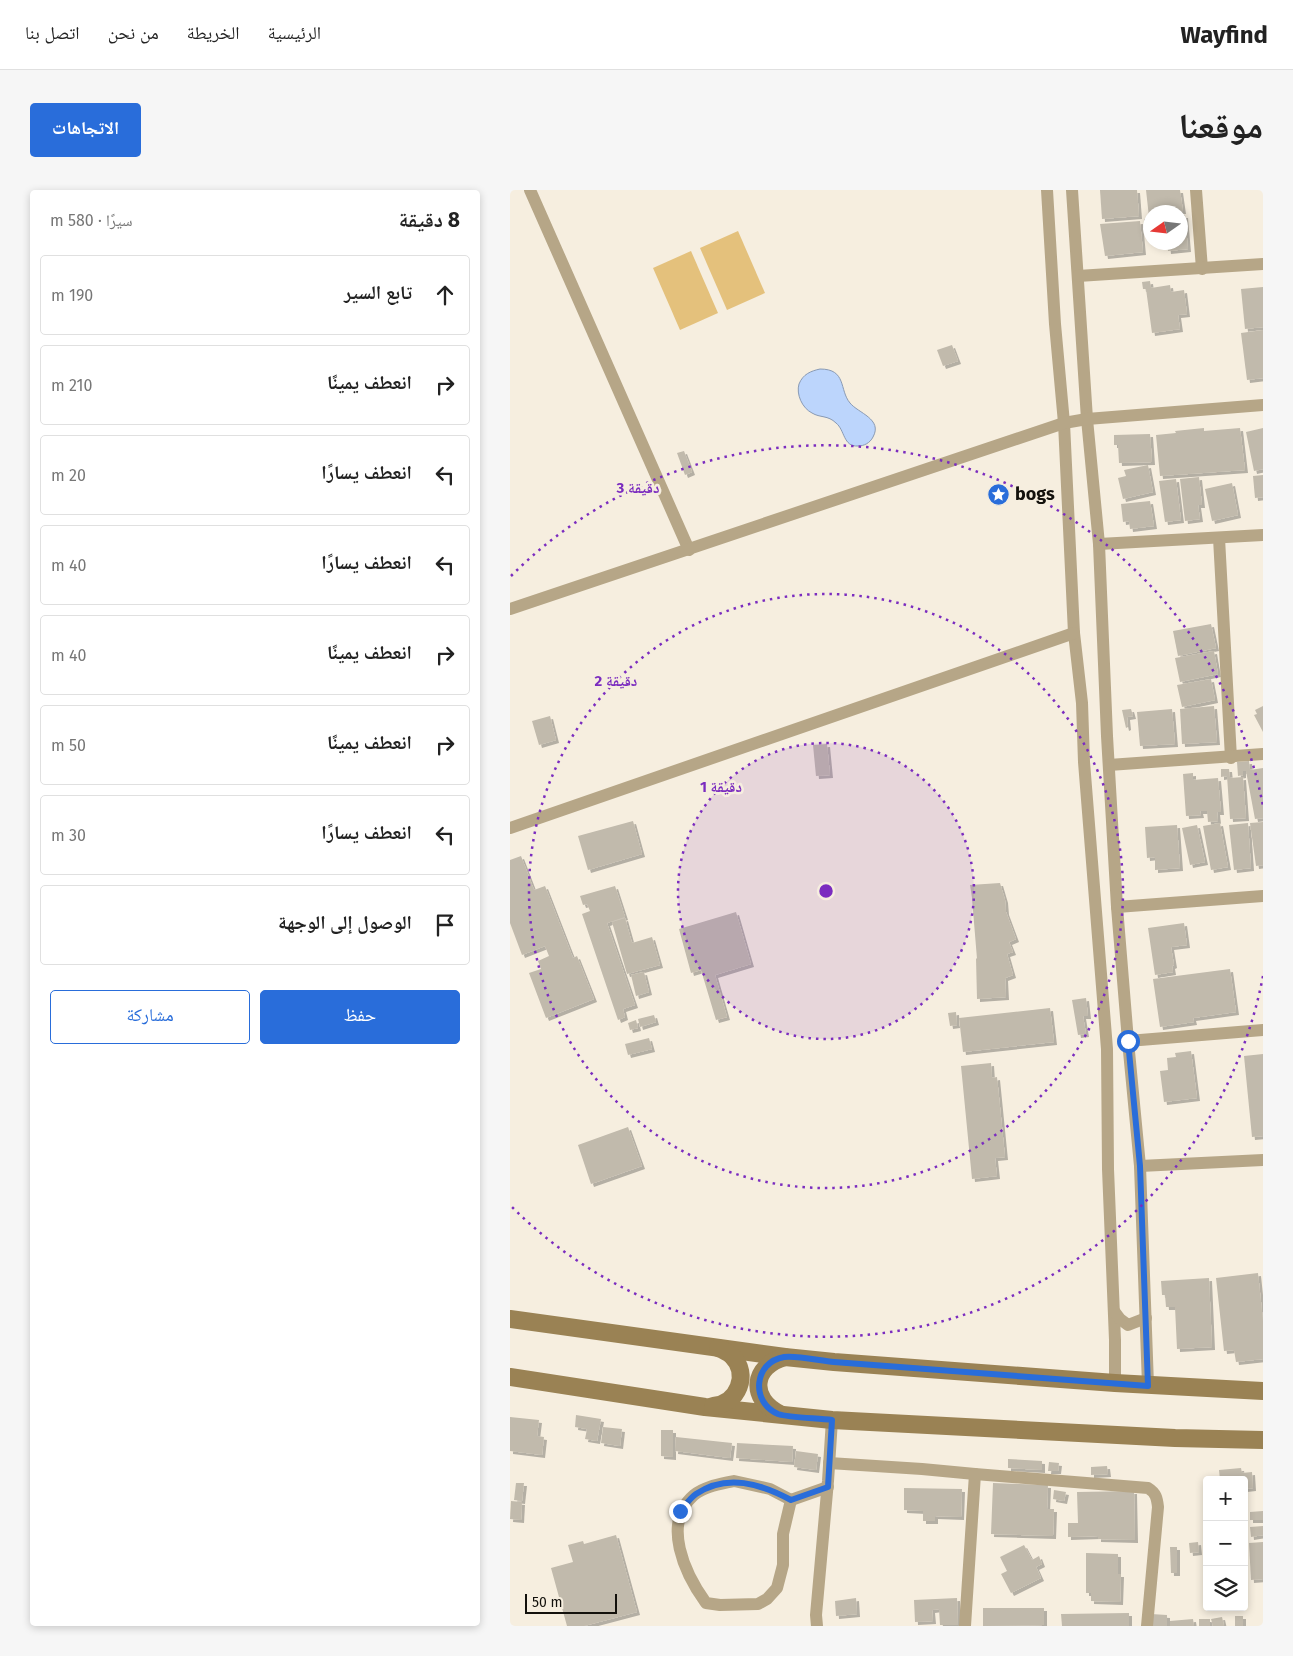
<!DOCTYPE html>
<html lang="ar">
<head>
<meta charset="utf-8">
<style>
	body { margin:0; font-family:"Fira Sans","Noto Naskh Arabic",sans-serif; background:#f6f6f6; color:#222; direction:rtl }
	.controls { position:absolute; right:15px; bottom:15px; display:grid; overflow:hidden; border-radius:5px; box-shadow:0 2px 8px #0003 }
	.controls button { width:45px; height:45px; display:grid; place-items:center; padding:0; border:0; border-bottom:1px solid #e0e0e0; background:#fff; color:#222; font:25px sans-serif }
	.compass { position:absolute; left:633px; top:15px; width:45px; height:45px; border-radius:50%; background:#fff; box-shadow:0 2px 8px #0003; rotate:256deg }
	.scale { position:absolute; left:15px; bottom:12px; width:92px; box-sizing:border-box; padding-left:5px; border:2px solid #13110c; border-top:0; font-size:14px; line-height:18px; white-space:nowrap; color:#13110c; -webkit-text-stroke:4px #f6eedf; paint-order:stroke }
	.stop { position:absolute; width:15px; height:15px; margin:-11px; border:4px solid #296dda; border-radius:50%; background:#fff }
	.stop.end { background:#296dda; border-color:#fff; box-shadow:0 1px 5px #0008 }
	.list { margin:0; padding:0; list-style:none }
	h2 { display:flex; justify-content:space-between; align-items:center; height:65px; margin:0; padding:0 20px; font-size:21px }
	h2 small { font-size:16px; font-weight:400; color:#767676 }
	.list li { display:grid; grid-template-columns:32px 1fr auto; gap:15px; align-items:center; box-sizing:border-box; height:80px; margin:0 10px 10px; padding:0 10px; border:1px solid #e0e0e0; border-radius:5px }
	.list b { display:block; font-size:19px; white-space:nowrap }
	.list em { font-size:16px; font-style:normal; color:#767676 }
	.actions { display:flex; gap:10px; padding:15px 20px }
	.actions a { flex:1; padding:11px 0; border:1px solid #296dda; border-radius:5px; text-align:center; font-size:18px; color:#296dda }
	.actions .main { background:#296dda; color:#fff }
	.icon { flex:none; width:28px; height:28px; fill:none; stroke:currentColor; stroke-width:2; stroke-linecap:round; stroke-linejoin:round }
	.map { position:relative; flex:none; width:753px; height:1436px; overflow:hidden; direction:ltr; border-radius:5px }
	header { display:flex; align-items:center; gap:30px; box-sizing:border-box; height:70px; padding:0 25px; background:#fff; border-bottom:1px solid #e0e0e0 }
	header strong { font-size:24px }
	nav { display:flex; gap:28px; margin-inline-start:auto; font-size:18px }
	.intro { display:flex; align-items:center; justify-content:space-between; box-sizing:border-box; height:120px; padding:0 30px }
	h1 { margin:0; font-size:35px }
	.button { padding:12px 22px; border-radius:5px; background:#296dda; color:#fff; font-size:18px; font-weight:700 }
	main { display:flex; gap:30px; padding:0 30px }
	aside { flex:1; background:#fff; border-radius:5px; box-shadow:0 2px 8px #0003 }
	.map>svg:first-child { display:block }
	.green { fill:#e4c17c }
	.water { fill:#bcd5fc; stroke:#899ab4 }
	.building { fill:#c1baac; filter:url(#shadow) }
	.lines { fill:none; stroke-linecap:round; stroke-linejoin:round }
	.street { stroke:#b6a687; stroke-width:12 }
	.secondary { stroke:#9a8254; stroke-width:18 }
	.route { stroke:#296dda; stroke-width:6 }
	.ring { fill:none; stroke:#7b2cbf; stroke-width:2.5; stroke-dasharray:2.5 5 }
	.labels { text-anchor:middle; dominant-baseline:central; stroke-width:5; stroke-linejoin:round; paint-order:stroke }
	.poi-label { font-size:18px; font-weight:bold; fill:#13110c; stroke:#f6eedf; text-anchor:start }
	.centre { fill:#7b2cbf; stroke:#f6eedf; stroke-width:2.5 }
	.ring-label { font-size:15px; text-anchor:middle; font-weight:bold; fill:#7b2cbf; stroke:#f6eedf; stroke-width:5; stroke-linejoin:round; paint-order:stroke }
</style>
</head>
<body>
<header>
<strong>Wayfind</strong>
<nav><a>الرئيسية</a><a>الخريطة</a><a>من نحن</a><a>اتصل بنا</a></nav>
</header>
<div class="intro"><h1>موقعنا</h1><a class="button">الاتجاهات</a></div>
<main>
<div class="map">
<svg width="753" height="1436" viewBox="0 0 753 1436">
	<defs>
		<filter id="shadow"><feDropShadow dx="3" dy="3" stdDeviation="0" flood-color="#0004"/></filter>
	</defs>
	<rect width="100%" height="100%" fill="#f6eedf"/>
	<g class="green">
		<polygon points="228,41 255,103 217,120 190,58"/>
		<polygon points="181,61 208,123 170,140 143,78"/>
	</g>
	<path class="water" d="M 310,179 C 337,179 329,200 340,213 C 348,223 373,229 363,247 C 360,253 354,256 348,256 C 333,257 335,240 326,233 C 318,225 310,228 302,223 C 292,218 286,204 289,194 C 293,184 301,181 310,179 Z"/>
	<g class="building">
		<polygon points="590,0 627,0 629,26 592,29"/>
		<polygon points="636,0 670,0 673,21 641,22 639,27"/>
		<polygon points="671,25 675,25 678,59 658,61 657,52 671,52"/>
		<polygon points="641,28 641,40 635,41 634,29"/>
		<polygon points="630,31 633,62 595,66 590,34"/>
		<polygon points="640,91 641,98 660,95 661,102 674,100 677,124 668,125 670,139 642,143 636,99 633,99 632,92"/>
		<polygon points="753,97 753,137 735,139 731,99"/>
		<polygon points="753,140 753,188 737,190 731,143"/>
		<polygon points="442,155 448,171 433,176 427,160"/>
		<polygon points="694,238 694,241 730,238 735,280 650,286 646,245 666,243 665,241"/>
		<polygon points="753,238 753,279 744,281 736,242"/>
		<polygon points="640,244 642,272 609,273 608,255 604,255 604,245"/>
		<polygon points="174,261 182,282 175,285 167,263"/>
		<polygon points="638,275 643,302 613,309 608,288 616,286 614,280"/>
		<polygon points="753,285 753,307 745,308 743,286"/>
		<polygon points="689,287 692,315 688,315 690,329 675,331 670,289"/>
		<polygon points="666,289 671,330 655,332 649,291"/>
		<polygon points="722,293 728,325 702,331 695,299"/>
		<polygon points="640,311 644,336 620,339 619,331 613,332 611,314"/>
		<polygon points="701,434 706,458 668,466 663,441"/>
		<polygon points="704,461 708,484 670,492 665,468"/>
		<polygon points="701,489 705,510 672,517 667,495"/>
		<polygon points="704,516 707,552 672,554 670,519"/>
		<polygon points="753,516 753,542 744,525 747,524 745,520"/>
		<polygon points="621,519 623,526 617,527 618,537 616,538 612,520"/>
		<polygon points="662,519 665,554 630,556 627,522"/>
		<polygon points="40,526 46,550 29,555 22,531"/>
		<polygon points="317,554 320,585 306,586 303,555"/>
		<polygon points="739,571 740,580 753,578 753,628 745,629 736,581 733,581 733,585 728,586 727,572"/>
		<polygon points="711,579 719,579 720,588 733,587 736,628 720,629 717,586 711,587"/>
		<polygon points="683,583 683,590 708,588 711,622 707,622 708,631 698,632 697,621 690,621 691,625 676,626 673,584"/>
		<polygon points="123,631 132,664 78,680 68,646"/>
		<polygon points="753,632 753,675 746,676 740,633"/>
		<polygon points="710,633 718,677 701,680 693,636"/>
		<polygon points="738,633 741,678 724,680 719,635"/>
		<polygon points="667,635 670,678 645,680 645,667 637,668 635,637"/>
		<polygon points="687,635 695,672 680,675 672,638"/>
		<polygon points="11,666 24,700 35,696 63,768 67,766 84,809 36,828 19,783 31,779 28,771 39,766 35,756 12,765 0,733 0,670"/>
		<polygon points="490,693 495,710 496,722 506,749 499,752 503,762 497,764 503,785 495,788 496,807 467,809 466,768 467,769 462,708 460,695"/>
		<polygon points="105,696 115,727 97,733 125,815 113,819 115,827 108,830 72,724 80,721 77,714 73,715 70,706"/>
		<polygon points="226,722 241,774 205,785 217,827 206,830 191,780 181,783 169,739"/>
		<polygon points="115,728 122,753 142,747 150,775 117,784 102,732"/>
		<polygon points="674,733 677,755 661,757 664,775 662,776 663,782 645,785 638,738"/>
		<polygon points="720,779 726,822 683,828 684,832 650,837 643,789"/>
		<polygon points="134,782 139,802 126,806 121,785"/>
		<polygon points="576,808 578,826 573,826 576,844 568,845 562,810"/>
		<polygon points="540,818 544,852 453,862 449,828"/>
		<polygon points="446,822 447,835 440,836 438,823"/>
		<polygon points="144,825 146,832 130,837 128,829"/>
		<polygon points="126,830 128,838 120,840 118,833"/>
		<polygon points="139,848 142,859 118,865 115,854"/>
		<polygon points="681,861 687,908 654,912 650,881 658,880 657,868 666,867 665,863"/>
		<polygon points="753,864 753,946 742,947 734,866"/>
		<polygon points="481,873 482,888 487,887 495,967 485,968 487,986 462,989 451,876"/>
		<polygon points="118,937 132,976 81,994 68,955"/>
		<polygon points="748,1083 753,1131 753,1169 726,1172 724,1160 714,1161 706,1088"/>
		<polygon points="699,1088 702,1157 667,1159 665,1117 656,1117 655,1105 652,1105 651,1091"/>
		<polygon points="66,1225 91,1229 87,1251 75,1249 77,1239 65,1237"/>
		<polygon points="0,1227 29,1230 27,1246 34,1247 32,1265 0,1261"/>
		<polygon points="93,1237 112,1239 110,1256 91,1253"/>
		<polygon points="151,1240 163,1240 163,1267 151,1266"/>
		<polygon points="166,1247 222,1253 220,1268 165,1261"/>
		<polygon points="227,1253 283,1256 282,1272 226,1268"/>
		<polygon points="286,1261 308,1264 306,1280 284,1277"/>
		<polygon points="498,1269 532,1271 532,1280 498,1278"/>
		<polygon points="539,1272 549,1273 548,1281 538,1281"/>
		<polygon points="597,1276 598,1284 581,1285 581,1277"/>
		<polygon points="731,1278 732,1283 742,1282 743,1298 734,1299 734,1290 710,1290 709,1280"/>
		<polygon points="6,1293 14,1293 12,1311 4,1310"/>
		<polygon points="483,1293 538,1295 537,1319 544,1319 543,1346 481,1344"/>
		<polygon points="394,1298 452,1299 451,1327 425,1326 425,1331 413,1331 413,1321 394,1320"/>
		<polygon points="544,1300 556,1302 554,1311 543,1309"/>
		<polygon points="624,1301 625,1350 588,1349 588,1346 558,1347 558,1333 568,1333 567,1302"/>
		<polygon points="1,1311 12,1312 11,1330 0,1329"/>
		<polygon points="753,1321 753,1330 740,1330 740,1322"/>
		<polygon points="753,1336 753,1345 741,1347 740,1337"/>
		<polygon points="106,1345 127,1422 74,1436 57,1436 41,1378 63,1372 58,1355 73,1351 74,1354"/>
		<polygon points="688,1352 689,1362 680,1363 679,1353"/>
		<polygon points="753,1352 753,1389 741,1390 739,1353"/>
		<polygon points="514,1355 522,1370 529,1366 532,1374 526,1377 531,1388 501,1403 491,1384 497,1381 490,1367"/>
		<polygon points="660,1357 667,1357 667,1383 661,1383"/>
		<polygon points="576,1363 608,1364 608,1384 611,1384 610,1412 581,1411 581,1403 576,1403"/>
		<polygon points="346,1408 347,1424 326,1426 325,1411"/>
		<polygon points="447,1408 448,1435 430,1435 429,1419 422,1420 423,1431 405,1432 404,1410"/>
		<polygon points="473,1418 534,1418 534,1435 473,1436"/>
		<polygon points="619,1423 619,1436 552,1436 551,1424"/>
		<polygon points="641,1424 657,1425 657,1436 640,1436"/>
		<rect x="725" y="1426" width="8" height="10"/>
		<polygon points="712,1427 714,1436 703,1436 701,1429"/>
		<polygon points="683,1429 684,1436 660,1436 660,1431"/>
		<rect x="689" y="1429" width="11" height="7"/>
	</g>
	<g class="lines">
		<g class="street">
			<polyline points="20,0 179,360"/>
			<polyline points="537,0 545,134 554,233 564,443 572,513 574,572 597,859 598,979 605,1150 605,1193"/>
			<polyline points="562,0 577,229 589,354 597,546 607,717 618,851 630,976 638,1195"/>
			<polyline points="686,0 692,79"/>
			<polyline points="568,86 753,74"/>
			<polyline points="709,348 721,568"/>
			<polyline points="589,354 753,345"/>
			<polyline points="0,419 554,233 577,229 753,215"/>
			<polyline points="599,575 753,564"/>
			<polyline points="0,638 564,443"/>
			<polyline points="607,717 753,706"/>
			<polyline points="618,851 753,840"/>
			<polyline points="630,976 753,970"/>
			<polyline points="604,1121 610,1129 618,1135 636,1128"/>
			<polyline points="319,1273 412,1279 465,1284"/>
			<path d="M 224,1291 L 260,1299 L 281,1310 L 273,1344 L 273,1375 L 267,1398 L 257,1409 L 248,1414 L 210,1415 L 196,1413 C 175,1384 151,1333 184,1305 C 195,1296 211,1294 224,1291 Z"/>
			<polyline points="281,1310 318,1297"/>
			<polyline points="307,1436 306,1425 318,1291 322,1230"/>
			<path d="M 455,1436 L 465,1284 L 638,1298 C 646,1303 647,1308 648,1317 L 637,1436"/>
		</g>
		<g class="secondary">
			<polyline points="0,1129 275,1167 324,1172 605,1193 753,1201"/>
			<polyline points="0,1187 195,1217 322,1230 665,1248 753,1250"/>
			<path d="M 203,1216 C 228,1214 240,1184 222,1166 C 218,1162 213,1160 208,1158"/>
			<path d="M 270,1224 C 239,1209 242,1176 275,1167"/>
		</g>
	</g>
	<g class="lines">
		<path class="route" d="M 170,1321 C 175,1316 180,1308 186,1304 C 217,1283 251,1294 281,1310 L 318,1297 L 322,1230 C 308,1228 280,1228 268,1224 C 240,1212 244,1172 274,1167 C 286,1165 311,1171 324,1172 L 638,1196 L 630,976 L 618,851"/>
	</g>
	<circle cx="316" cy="701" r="148" fill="#7b2cbf" fill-opacity=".12"/>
	<g class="ring">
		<circle cx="316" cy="701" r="148"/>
		<circle cx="316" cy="701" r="297"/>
		<path d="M753 786A445 445 0 0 1 1 1016M1 386A445 445 0 0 1 753 616"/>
	</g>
	<defs>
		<symbol id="sight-disc" viewBox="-11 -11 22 22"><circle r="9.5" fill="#296dda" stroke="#f6eedf"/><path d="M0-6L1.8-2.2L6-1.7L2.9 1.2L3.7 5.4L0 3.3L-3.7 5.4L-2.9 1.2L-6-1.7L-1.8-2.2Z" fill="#fff"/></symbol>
	</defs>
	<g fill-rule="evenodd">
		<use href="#sight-disc" x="476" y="292" width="25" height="25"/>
	</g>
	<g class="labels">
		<g class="poi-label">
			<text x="505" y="304">bogs</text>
		</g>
	</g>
	<circle cx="316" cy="701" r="8" class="centre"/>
	<g class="ring-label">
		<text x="128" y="303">3 دقيقة</text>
		<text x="106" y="496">2 دقيقة</text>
		<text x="211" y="602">1 دقيقة</text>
	</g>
</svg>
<div class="controls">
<button>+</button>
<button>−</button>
<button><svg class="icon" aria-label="layers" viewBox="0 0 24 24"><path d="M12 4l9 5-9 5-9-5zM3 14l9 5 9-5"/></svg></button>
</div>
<svg class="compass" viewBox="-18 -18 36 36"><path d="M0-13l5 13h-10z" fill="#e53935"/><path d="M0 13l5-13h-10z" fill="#767676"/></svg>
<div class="scale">50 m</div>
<div class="stop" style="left:618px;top:851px"></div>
<div class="stop end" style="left:170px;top:1321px"></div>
</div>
<aside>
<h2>8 دقيقة<small>سيرًا · 580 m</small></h2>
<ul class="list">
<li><svg class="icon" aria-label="ahead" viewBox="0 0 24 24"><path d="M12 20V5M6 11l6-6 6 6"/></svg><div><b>تابع السير</b></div><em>190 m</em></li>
<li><svg class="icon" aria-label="right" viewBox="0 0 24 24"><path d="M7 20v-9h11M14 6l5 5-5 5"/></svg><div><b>انعطف يمينًا</b></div><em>210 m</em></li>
<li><svg class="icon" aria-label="left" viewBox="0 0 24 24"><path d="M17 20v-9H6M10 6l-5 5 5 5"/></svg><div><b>انعطف يسارًا</b></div><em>20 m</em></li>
<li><svg class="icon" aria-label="left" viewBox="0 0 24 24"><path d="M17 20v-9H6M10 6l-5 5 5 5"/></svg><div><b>انعطف يسارًا</b></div><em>40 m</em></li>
<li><svg class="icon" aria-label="right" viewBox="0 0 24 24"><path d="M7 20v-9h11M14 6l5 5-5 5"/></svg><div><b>انعطف يمينًا</b></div><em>40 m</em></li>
<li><svg class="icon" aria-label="right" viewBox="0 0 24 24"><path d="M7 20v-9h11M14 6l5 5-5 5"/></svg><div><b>انعطف يمينًا</b></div><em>50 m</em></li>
<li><svg class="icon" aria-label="left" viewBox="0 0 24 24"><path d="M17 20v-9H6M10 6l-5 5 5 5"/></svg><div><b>انعطف يسارًا</b></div><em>30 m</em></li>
<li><svg class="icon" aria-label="arrive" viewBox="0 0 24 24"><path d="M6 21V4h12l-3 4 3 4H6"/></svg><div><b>الوصول إلى الوجهة</b></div></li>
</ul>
<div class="actions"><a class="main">حفظ</a><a>مشاركة</a></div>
</aside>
</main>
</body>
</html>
